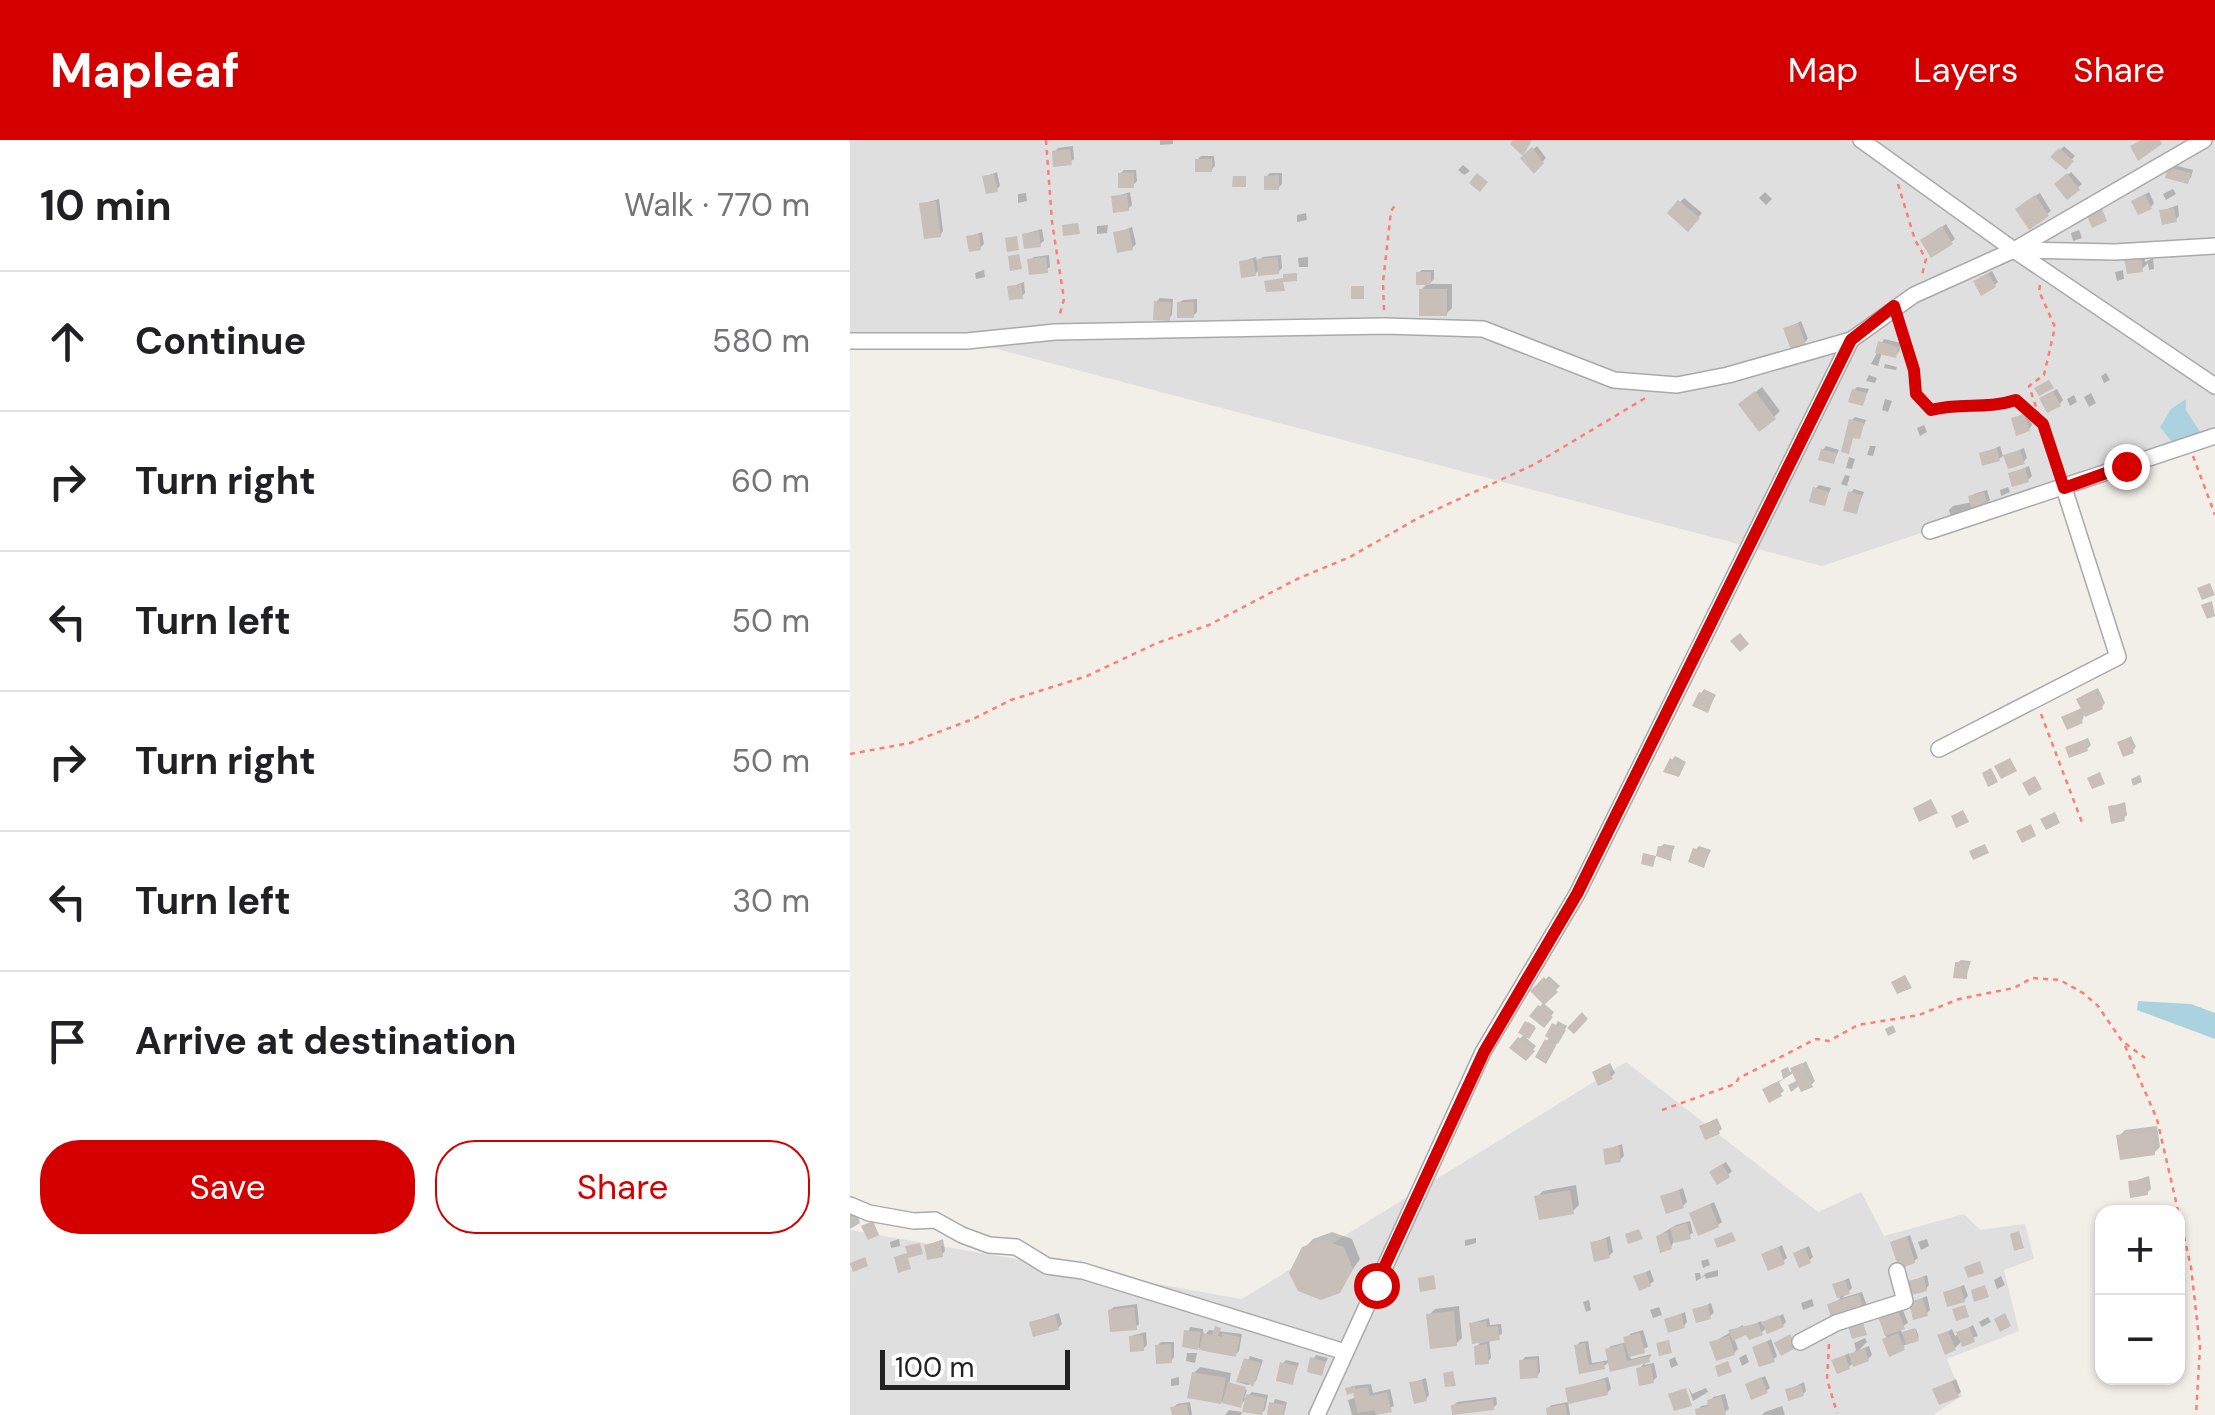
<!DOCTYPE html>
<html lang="en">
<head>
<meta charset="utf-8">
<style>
	body { margin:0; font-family:"DM Sans",sans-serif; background:#f2f2f2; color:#202124 }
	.controls { position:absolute; right:30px; bottom:30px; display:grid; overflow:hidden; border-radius:20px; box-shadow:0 2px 8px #0004 }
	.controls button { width:90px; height:90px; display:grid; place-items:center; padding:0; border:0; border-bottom:2px solid #e0e0e0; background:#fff; color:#202124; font:50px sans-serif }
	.scale { position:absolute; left:30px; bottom:25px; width:190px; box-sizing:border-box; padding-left:10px; border:5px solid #222; border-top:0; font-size:28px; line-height:35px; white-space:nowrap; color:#222; -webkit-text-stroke:8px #fff; paint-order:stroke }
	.stop { position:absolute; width:30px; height:30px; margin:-22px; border:8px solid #d40000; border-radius:50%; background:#fff }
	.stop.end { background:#d40000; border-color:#fff; box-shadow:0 2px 10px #0008 }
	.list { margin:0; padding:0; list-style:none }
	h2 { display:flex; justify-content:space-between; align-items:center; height:130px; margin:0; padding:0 40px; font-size:42px }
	h2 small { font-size:32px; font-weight:400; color:#757577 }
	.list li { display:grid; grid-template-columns:65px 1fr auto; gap:30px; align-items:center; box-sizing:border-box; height:140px; padding:0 40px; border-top:2px solid #e0e0e0 }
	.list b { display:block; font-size:38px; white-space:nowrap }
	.list em { font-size:32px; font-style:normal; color:#757577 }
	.actions { display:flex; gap:20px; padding:30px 40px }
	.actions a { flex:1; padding:22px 0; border:2px solid #d40000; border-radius:40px; text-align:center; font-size:35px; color:#d40000 }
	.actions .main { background:#d40000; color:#fff }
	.icon { flex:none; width:55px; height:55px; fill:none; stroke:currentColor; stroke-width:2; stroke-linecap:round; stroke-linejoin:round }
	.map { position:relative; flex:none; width:1365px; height:1275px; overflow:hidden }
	header { display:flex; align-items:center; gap:60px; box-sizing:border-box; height:140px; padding:0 50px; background:#d40000; color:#fff }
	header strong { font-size:48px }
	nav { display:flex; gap:55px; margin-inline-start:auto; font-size:35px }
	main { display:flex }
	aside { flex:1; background:#fff }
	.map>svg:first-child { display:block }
	.residential { fill:#e0dfdf }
	.water { fill:#aad3df }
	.shadow { fill:#0003 }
	.building { fill:#c7bfb8 }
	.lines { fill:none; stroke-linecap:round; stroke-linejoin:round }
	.minor-casing { stroke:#a9a9a9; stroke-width:18 }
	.path { stroke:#fa8072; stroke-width:2.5; stroke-dasharray:5 5; stroke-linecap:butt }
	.minor { stroke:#fff; stroke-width:15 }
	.route { stroke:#d40000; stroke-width:12 }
</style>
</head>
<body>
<header>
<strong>Mapleaf</strong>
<nav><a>Map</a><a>Layers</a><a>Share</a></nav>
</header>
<main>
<aside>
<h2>10 min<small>Walk · 770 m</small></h2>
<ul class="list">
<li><svg class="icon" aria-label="ahead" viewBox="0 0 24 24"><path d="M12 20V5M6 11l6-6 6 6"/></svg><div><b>Continue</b></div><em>580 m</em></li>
<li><svg class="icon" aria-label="right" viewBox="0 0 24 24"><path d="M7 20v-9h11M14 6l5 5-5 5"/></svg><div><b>Turn right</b></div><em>60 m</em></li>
<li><svg class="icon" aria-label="left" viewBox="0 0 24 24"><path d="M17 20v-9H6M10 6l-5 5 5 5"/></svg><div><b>Turn left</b></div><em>50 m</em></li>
<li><svg class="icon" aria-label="right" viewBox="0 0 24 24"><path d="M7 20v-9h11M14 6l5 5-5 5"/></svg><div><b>Turn right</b></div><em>50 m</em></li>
<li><svg class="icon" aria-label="left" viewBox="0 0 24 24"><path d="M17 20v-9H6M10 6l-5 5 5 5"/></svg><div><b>Turn left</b></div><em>30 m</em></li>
<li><svg class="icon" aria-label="arrive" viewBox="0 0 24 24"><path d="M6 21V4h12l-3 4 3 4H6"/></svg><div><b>Arrive at destination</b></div></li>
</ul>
<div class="actions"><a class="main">Save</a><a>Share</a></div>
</aside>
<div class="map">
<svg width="1365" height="1275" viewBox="0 0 1365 1275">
	<rect width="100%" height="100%" fill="#f2efe9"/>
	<g class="residential">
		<polygon points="0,0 1365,0 1365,295 972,426 117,201 0,210"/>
		<polygon points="776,922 968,1072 1011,1052 1034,1096 1114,1074 1130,1090 1175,1084 1184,1119 1154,1130 1169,1191 1097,1219 1112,1256 1083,1275 0,1275 0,1090 392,1159"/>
	</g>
	<g class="water">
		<polygon points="1336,259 1336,270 1350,292 1344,298 1322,302 1310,287 1321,269"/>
		<polygon points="1288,861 1341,864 1365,873 1365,899 1287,870"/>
	</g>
	<g class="shadow">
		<polygon points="310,0 323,0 323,4 310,5"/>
		<polygon points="223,6 224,19 220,22 204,12 208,8"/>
		<polygon points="687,6 696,18 684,31 673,18"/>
		<polygon points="1214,6 1225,16 1215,27 1204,17"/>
		<polygon points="351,16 364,16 365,26 361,30 347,20"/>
		<polygon points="613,25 620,31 614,35 608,30"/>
		<polygon points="1324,25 1343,30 1341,37 1338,41 1320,29"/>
		<polygon points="274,30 286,30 287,41 283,45 270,34"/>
		<polygon points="147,32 150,46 146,50 135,37"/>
		<polygon points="1221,32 1232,44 1217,57 1207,44"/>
		<polygon points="420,33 432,33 432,44 428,48 416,37"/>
		<polygon points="1323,49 1326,54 1316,60 1313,54"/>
		<polygon points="280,52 282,65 278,69 264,57"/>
		<polygon points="915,52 922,59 916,65 909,58"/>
		<polygon points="1299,52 1304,63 1301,67 1284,61"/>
		<polygon points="176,53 177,61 168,63 168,54"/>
		<polygon points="1190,53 1201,71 1180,86 1171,65"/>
		<polygon points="834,58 852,73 838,89 820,73"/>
		<polygon points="89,59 93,91 90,95 71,64"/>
		<polygon points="1328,65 1329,76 1326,79 1312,71"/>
		<polygon points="456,73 457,80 447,82 447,75"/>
		<polygon points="1096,84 1105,99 1101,102 1077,97"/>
		<polygon points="258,85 257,93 247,94 247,86"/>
		<polygon points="282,87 286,104 282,108 266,93"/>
		<polygon points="192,89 194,101 190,104 174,94"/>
		<polygon points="1229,90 1232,98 1223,101 1221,93"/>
		<polygon points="132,92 134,104 130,108 119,97"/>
		<polygon points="1294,113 1295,122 1303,118 1304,129 1299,130 1298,123 1292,129 1279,131"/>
		<polygon points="199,115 200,127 196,130 180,120 184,117"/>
		<polygon points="431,115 432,128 428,132 410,129 405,134 391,122 406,117 407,122 413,117"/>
		<polygon points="458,117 458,127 449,127 448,118"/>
		<polygon points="134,130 135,137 126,139 125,133"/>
		<polygon points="572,130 584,130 584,139 579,144 602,144 602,168 596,174 571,150 579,142 568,133"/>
		<polygon points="1273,130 1274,139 1267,141 1265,132"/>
		<polygon points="1142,131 1148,142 1145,145 1129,138"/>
		<polygon points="174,142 175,153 172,156 160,147"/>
		<polygon points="310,158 323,159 322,175 319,178 306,162"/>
		<polygon points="347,159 347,172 343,176 329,163 333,160"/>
		<polygon points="951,181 958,199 954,203 936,189"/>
		<polygon points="1034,199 1051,203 1049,212 1045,216 1032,212 1028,226 1021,224"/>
		<polygon points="1035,224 1047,227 1046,230 1034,228"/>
		<polygon points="1256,233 1260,240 1254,243 1251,236"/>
		<polygon points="1019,235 1027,238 1025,243 1016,241"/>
		<polygon points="912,247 930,271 924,277 898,258"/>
		<polygon points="1007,247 1019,249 1012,264 1004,250"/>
		<polygon points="1207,249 1213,260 1210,264 1196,255"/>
		<polygon points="1241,253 1246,263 1239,267 1234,257"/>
		<polygon points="1224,255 1227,262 1220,266 1217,259"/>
		<polygon points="1035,259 1042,261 1038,272 1032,270"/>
		<polygon points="1178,272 1182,285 1179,289 1163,279"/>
		<polygon points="1005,277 1016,280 1009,297 1003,295 1001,281"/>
		<polygon points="1074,285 1077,292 1070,296 1067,288"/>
		<polygon points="976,306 989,310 984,321 973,310"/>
		<polygon points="1020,306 1026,306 1023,316 1017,315"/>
		<polygon points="1150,306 1153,316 1149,319 1132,314"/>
		<polygon points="1174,308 1177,318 1173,322 1156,316"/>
		<polygon points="999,317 1005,319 1002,329 996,328"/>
		<polygon points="1179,326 1182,336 1178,340 1160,334"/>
		<polygon points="995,335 1000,336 997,346 991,344"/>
		<polygon points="969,345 981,348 975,363 965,349"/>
		<polygon points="1158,347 1160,352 1151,356 1150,350"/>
		<polygon points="1004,349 1014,352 1006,372 1000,353"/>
		<polygon points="1137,350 1140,360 1136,364 1101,377 1099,370 1103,366 1122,362 1121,357 1124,354"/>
		<polygon points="1248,548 1255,563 1252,567 1234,575 1232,581 1214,577 1233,567 1229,559 1232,556"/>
		<polygon points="854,549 866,555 857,570 851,553"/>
		<polygon points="1281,596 1286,607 1282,611 1270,602"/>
		<polygon points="1238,598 1241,605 1237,609 1218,607"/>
		<polygon points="825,616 836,622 832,630 822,620"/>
		<polygon points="1290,635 1292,642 1283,646 1281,639"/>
		<polygon points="1275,662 1277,675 1273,679 1260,667"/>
		<polygon points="814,704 825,706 820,718 810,707"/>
		<polygon points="849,706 861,710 854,725 846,709"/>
		<polygon points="1111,820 1121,821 1116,837 1107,823"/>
		<polygon points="699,836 710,846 694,862 684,851"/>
		<polygon points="693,863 704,872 694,885 682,875"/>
		<polygon points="708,881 717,886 699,917 697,901"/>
		<polygon points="678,882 685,886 676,898 686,906 676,918 663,907 674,894 672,892"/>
		<polygon points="1043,885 1046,892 1038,896 1035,889"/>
		<polygon points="956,921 965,941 961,945 950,945 941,952 938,945 948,940 945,932 929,942 934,951 930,954 918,946 933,939 931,930 938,927 940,932"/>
		<polygon points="760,923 765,933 761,937 745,932"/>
		<polygon points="867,978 872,989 868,992 852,986"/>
		<polygon points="1307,986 1310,1007 1304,1013 1269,996 1275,990"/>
		<polygon points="772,1004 774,1016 770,1020 756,1010"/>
		<polygon points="876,1022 882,1031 878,1035 866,1028"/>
		<polygon points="1299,1036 1301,1049 1297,1053 1280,1042"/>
		<polygon points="726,1045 729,1065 723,1071 687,1057 693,1051"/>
		<polygon points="833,1048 837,1062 833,1066 813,1057"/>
		<polygon points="864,1062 872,1082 868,1085 842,1073"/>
		<polygon points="6,1069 10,1083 0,1089 0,1070"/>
		<polygon points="840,1081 843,1093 824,1101 821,1107 808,1096 826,1085"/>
		<polygon points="482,1092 502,1099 510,1119 488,1151 454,1108 463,1099"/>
		<polygon points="1060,1095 1068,1118 1064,1121 1043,1103"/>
		<polygon points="760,1096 763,1112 759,1116 743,1103"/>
		<polygon points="626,1098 626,1103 615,1106 615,1100"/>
		<polygon points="49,1099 50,1106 41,1108 40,1102"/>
		<polygon points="93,1099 95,1111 92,1114 76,1106"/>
		<polygon points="1077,1099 1079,1106 1071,1110 1068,1102"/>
		<polygon points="932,1105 937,1118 933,1121 914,1115"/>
		<polygon points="959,1106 963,1117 960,1120 950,1110"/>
		<polygon points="858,1119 860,1125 853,1128 851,1121"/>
		<polygon points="800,1130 804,1141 800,1144 786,1137"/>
		<polygon points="868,1130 868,1136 856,1139 855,1136 846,1141 845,1133 850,1133 851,1138 856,1133"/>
		<polygon points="1077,1135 1079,1145 1076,1149 1057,1143"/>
		<polygon points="1151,1136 1155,1145 1147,1149 1144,1140"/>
		<polygon points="999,1138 1002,1148 992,1158 1012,1152 1017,1166 1013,1169 980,1164 990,1159 985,1145"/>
		<polygon points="1114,1145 1118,1156 1114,1160 1096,1152"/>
		<polygon points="1077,1156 1080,1170 1077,1173 1061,1163"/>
		<polygon points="962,1159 964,1166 953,1170 951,1163"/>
		<polygon points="739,1160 741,1170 736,1172 733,1162"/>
		<polygon points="861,1163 864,1173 860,1176 845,1170"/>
		<polygon points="287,1164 289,1184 286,1187 260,1170 264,1167"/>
		<polygon points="1051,1165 1058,1183 1050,1188 1053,1195 1066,1189 1069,1197 1041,1213 1030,1175"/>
		<polygon points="609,1166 612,1198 606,1204 579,1175 585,1169"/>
		<polygon points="809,1167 812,1175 803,1178 800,1170"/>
		<polygon points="835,1172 837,1182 834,1186 817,1180"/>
		<polygon points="209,1173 212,1184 208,1188 182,1182"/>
		<polygon points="933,1174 936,1182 933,1185 917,1187 911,1193 897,1191 884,1198 888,1209 884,1213 862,1203 893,1185 895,1191 900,1186 911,1181 913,1185"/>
		<polygon points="1138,1177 1141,1182 1132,1187 1129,1182"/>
		<polygon points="639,1178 640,1185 651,1184 652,1194 639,1199 641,1218 638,1221 626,1207 633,1200 622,1183"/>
		<polygon points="1123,1185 1128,1196 1112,1201 1105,1208 1090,1196 1102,1189 1105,1196"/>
		<polygon points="340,1187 353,1189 354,1196 359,1190 392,1194 389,1211 385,1215 334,1205"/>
		<polygon points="793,1190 798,1207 779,1215 781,1219 802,1214 794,1225 804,1223 807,1237 803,1241 789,1229 797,1220 762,1229 760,1221 754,1226 731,1231 726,1206 730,1202 738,1201 742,1223 760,1220 757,1210 761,1206 777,1202 780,1194"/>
		<polygon points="296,1192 297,1205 293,1209 281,1196"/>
		<polygon points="1015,1198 1017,1202 1009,1210 1019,1206 1022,1215 1018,1219 1004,1222 999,1227 984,1221 999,1213 1000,1217 1006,1210 1004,1203"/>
		<polygon points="921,1199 927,1216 923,1220 905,1208"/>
		<polygon points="311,1202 324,1202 324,1217 321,1221 307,1206"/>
		<polygon points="337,1213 347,1213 345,1223 336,1221"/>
		<polygon points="896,1214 899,1222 892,1226 889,1218"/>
		<polygon points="466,1215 478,1218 471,1233 463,1219"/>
		<polygon points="400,1216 413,1220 406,1241 398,1245 383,1241 389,1242"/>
		<polygon points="689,1216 690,1232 687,1236 672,1221 675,1217"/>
		<polygon points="825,1217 828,1225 821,1228 819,1220"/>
		<polygon points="436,1220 449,1223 442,1242 433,1223"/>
		<polygon points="350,1227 381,1233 379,1245 397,1250 394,1259 402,1252 418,1255 415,1270 411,1273 398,1257 390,1265 370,1262 344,1233"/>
		<polygon points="915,1236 920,1248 916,1251 898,1245"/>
		<polygon points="329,1237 329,1245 321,1246 321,1239"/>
		<polygon points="758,1237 761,1249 757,1253 718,1249"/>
		<polygon points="576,1238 579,1255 576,1259 562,1243"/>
		<polygon points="1106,1239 1111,1252 1107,1255 1085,1250"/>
		<polygon points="954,1242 956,1251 953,1254 938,1250"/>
		<polygon points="521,1244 523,1253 540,1249 544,1266 527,1275 502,1275 498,1260 507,1257 506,1251 498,1249 502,1246"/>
		<polygon points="838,1246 842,1254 856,1248 858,1252 843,1261"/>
		<polygon points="875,1254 879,1269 875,1272 849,1275 848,1270 851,1266 861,1264 863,1257"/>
		<polygon points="646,1257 647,1264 643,1268 603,1266 607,1262"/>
		<polygon points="425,1259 437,1262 434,1275 419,1275"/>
		<polygon points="340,1262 342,1275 324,1275 323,1268 327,1264"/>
		<polygon points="718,1262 720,1275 700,1275 698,1268 702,1265"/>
		<polygon points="932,1266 935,1275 912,1275 915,1272"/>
		<polygon points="379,1270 392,1272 391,1275 375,1275"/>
	</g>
	<g class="building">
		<polygon points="663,0 682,0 673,16 660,4"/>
		<polygon points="1291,0 1310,0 1312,4 1288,21 1280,6"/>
		<polygon points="682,7 694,23 684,34 670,18"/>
		<polygon points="1209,8 1224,21 1216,30 1200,17"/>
		<polygon points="220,9 222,25 203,27 202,11"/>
		<rect x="345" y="19" width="17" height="13"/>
		<polygon points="1318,27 1341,33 1338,44 1315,38"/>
		<polygon points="284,32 284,48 268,48 268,33"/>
		<polygon points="627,33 638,42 630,52 619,43"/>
		<polygon points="1217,33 1230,50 1217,60 1204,44"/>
		<polygon points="144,34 148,52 136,54 132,36"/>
		<polygon points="429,35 429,50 414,50 414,36"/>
		<polygon points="383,36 396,36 396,47 382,47"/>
		<polygon points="277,54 279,71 263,73 261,56"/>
		<polygon points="1295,54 1302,69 1288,75 1281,61"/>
		<polygon points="1185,55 1199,76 1179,90 1165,69"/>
		<polygon points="828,60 850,78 838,92 817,73"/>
		<polygon points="86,61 91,97 74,99 69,63"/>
		<polygon points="1324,68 1327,82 1312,85 1309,70"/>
		<polygon points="1252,69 1257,81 1242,88 1237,76"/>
		<polygon points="228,83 230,94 213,96 212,85"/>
		<polygon points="1092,86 1103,104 1081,118 1070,100"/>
		<polygon points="279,89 283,110 267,113 263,92"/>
		<polygon points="189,91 191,107 174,109 172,94"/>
		<polygon points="129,94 131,110 119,112 116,96"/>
		<polygon points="167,96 169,110 157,112 155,98"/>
		<polygon points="169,114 172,129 160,131 158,116"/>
		<polygon points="1291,115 1293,132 1277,134 1274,118"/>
		<polygon points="196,117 198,133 179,135 177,119"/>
		<polygon points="428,117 429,134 408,136 407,119"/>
		<polygon points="403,119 406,136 391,138 389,121"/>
		<rect x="566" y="132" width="15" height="13"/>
		<polygon points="447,133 447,141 433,142 435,151 416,152 414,141 433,138 433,134"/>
		<polygon points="1138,133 1146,147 1131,156 1123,141"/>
		<polygon points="171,144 173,159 159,160 157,146"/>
		<rect x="501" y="146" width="13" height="13"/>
		<rect x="569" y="149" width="28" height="27"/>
		<polygon points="304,161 321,162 320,181 303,180"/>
		<rect x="327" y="162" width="17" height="16"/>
		<polygon points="948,183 956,205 941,210 933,188"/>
		<polygon points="1028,201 1049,207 1046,218 1025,213"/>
		<polygon points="1199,240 1204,248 1189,256 1184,248"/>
		<polygon points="1002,249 1017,253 1013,266 998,262"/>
		<polygon points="905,251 926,279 909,292 888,264"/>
		<polygon points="1203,251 1211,266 1197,273 1189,258"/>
		<polygon points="1174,274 1180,291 1166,296 1161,278"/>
		<polygon points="999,279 1014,283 1010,299 1003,298 999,314 991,312"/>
		<polygon points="1147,308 1150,321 1132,326 1129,313"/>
		<polygon points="971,309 987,313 984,324 968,320"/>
		<polygon points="1170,310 1175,324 1158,329 1153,315"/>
		<polygon points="1175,328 1179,342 1162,347 1158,333"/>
		<polygon points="963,347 979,352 975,366 959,362"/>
		<polygon points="998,351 1012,355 1007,374 993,371"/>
		<polygon points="1134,352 1138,366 1122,371 1118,356"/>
		<polygon points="1360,443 1365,455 1352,460 1347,448"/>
		<polygon points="1362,461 1365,476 1357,479 1351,465"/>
		<polygon points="890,493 899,504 890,512 880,501"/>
		<polygon points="1244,550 1253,569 1235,577 1226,559"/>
		<polygon points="849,552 864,558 858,573 842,566"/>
		<polygon points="1227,570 1233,583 1217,590 1211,577"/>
		<polygon points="1278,598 1284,613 1273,617 1267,602"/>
		<polygon points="1234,600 1238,611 1219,618 1215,607"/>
		<polygon points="820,618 834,626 829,637 813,632"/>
		<polygon points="1160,618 1167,631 1151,639 1144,626"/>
		<polygon points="1141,628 1148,642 1138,647 1132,633"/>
		<polygon points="1250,632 1255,644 1242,649 1237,638"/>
		<polygon points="1185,636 1192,649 1179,656 1172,643"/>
		<polygon points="1081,659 1088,673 1069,682 1063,668"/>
		<polygon points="1272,664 1275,681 1261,684 1258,666"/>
		<polygon points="1113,670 1119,682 1106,688 1101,676"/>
		<polygon points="1205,672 1210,683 1196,690 1190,679"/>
		<polygon points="1181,684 1186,696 1172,703 1166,691"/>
		<polygon points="1135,704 1139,713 1123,720 1119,711"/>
		<polygon points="808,706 823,709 821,721 806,716 803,727 791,724 793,713 806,716"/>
		<polygon points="843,708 859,713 854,728 838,722"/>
		<polygon points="1105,822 1118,824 1117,839 1103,838"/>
		<polygon points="1055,835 1062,848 1047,854 1041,842"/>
		<polygon points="694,837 708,852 694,865 680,851"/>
		<polygon points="688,865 703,877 694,888 679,876"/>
		<polygon points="732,872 738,879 724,894 717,888"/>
		<polygon points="675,881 686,888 679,899 668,893"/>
		<polygon points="702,883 716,890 708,904 695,896"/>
		<polygon points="668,897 685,911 676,921 659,908"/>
		<polygon points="695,899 706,906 696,924 685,917"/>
		<polygon points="952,923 963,947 951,952 940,928"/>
		<polygon points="756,925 763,939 748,946 742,932"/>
		<polygon points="925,943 932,956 919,963 912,949"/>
		<polygon points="864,980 870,994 855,1000 849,986"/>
		<polygon points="1302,991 1305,1015 1270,1020 1266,995"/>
		<polygon points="769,1006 771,1022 755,1025 753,1009"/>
		<polygon points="872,1024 880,1037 867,1045 859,1032"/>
		<polygon points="1296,1039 1298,1055 1280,1058 1278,1041"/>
		<polygon points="720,1050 724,1074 689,1080 684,1056"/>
		<polygon points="829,1050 834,1068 816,1074 810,1056"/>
		<polygon points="860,1064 869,1087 848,1096 839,1073"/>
		<polygon points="23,1081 29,1095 18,1100 11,1086"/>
		<polygon points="837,1083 841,1099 824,1103 820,1088"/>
		<polygon points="789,1089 793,1099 778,1104 775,1094"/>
		<polygon points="1169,1091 1174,1108 1164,1111 1160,1094"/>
		<polygon points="817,1092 822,1109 810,1113 806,1096"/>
		<polygon points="882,1092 886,1101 867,1108 864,1099"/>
		<polygon points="1057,1096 1065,1123 1049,1129 1040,1102"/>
		<polygon points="756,1099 760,1118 744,1122 740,1102"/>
		<polygon points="472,1100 494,1107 503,1129 490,1153 471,1160 448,1151 439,1133 452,1107"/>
		<polygon points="90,1101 93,1117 77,1120 74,1105"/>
		<polygon points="70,1103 73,1114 58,1118 61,1129 48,1133 44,1117 57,1113 55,1106"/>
		<polygon points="928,1107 935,1124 918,1131 911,1114"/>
		<polygon points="955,1108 961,1123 949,1128 943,1113"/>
		<polygon points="15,1117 18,1126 3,1132 0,1123"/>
		<polygon points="1130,1121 1134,1133 1118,1138 1114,1127"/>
		<polygon points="796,1132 801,1146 789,1151 783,1136"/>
		<polygon points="584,1135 586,1149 570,1152 568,1138"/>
		<polygon points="1074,1137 1077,1151 1058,1156 1054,1142"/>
		<polygon points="995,1140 1000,1154 987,1158 982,1144"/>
		<polygon points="1135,1145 1139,1157 1124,1162 1121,1150"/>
		<polygon points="1111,1147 1115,1162 1097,1167 1093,1152"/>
		<polygon points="1009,1154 1014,1171 982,1181 977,1164"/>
		<polygon points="1073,1158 1078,1176 1063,1180 1059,1162"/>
		<polygon points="858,1165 861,1179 846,1183 842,1169"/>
		<polygon points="1115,1165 1119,1177 1106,1181 1102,1169"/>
		<polygon points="284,1167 287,1190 260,1192 258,1170"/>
		<polygon points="1047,1167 1055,1189 1035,1196 1027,1174"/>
		<polygon points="604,1171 607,1206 580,1209 576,1174"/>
		<polygon points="1155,1173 1161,1186 1150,1192 1144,1179"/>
		<polygon points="831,1174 835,1188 818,1193 814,1179"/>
		<polygon points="205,1175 209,1190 183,1197 179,1182"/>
		<polygon points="929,1175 934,1187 917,1194 912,1182"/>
		<polygon points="1012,1179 1017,1195 1002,1199 997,1183"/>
		<polygon points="636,1181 637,1187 648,1186 650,1200 622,1204 619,1183"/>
		<polygon points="908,1183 913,1195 899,1200 896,1195 883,1201 878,1190"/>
		<polygon points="365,1186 371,1188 368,1196 372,1197 372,1193 390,1197 386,1217 349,1210 353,1193 362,1195"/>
		<polygon points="1120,1187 1125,1202 1112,1207 1106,1192"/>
		<polygon points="1065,1188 1069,1201 1056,1205 1052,1192"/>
		<polygon points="334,1190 351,1192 348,1210 332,1207"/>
		<polygon points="1098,1191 1106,1210 1095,1215 1087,1195"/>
		<polygon points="790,1193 795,1213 779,1217 773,1197"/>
		<polygon points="1048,1193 1055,1210 1039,1217 1032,1199"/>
		<polygon points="940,1194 947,1207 931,1216 924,1203"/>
		<polygon points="293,1195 294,1211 280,1212 279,1196"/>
		<polygon points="879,1196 885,1215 866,1221 859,1202"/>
		<polygon points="819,1200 822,1213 809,1216 806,1203"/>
		<polygon points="917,1201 925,1222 909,1227 902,1207"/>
		<polygon points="735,1203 739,1225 754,1222 755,1229 729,1234 724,1205"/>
		<polygon points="321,1204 322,1223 306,1224 305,1205"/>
		<polygon points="637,1204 639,1224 625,1225 624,1206"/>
		<polygon points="773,1204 777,1221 799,1216 800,1222 760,1232 755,1209"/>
		<polygon points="1015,1208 1019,1221 1003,1227 999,1214"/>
		<polygon points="995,1215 1000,1229 987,1234 981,1220"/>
		<polygon points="460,1217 476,1222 472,1236 457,1232"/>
		<polygon points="394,1218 411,1223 403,1247 398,1243 386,1242"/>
		<polygon points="687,1219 688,1238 670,1239 669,1220"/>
		<polygon points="878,1221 882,1232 868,1237 865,1226"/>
		<polygon points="430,1222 447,1226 443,1245 426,1241"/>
		<polygon points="801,1225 804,1243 789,1246 786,1228"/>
		<polygon points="603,1231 606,1246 595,1247 593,1233"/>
		<polygon points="342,1232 376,1238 371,1264 337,1258"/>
		<polygon points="911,1237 918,1253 901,1260 895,1244"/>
		<polygon points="755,1239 758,1255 718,1264 715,1248"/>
		<polygon points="572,1240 577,1261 564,1264 559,1242"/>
		<polygon points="1102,1241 1109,1257 1089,1265 1082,1249"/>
		<polygon points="378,1242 396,1247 391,1268 372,1263"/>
		<polygon points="951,1245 954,1256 938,1261 935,1249"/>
		<polygon points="505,1246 505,1249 518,1247 520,1256 537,1252 542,1272 526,1275 524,1270 508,1273 503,1253 497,1255 495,1248"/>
		<polygon points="836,1248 842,1266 824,1271 818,1254"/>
		<polygon points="396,1254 416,1258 412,1275 392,1272"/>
		<polygon points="871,1256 876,1275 846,1275 845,1269 858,1266 857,1260"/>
		<polygon points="643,1259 644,1270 602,1275 601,1265"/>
		<polygon points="419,1262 435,1265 433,1275 417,1275"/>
		<polygon points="337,1264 339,1275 322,1275 320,1267"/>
		<polygon points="715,1264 717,1275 697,1275 696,1268"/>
	</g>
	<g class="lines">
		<defs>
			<g id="minor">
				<polyline points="1011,0 1164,110 1365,246"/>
				<polyline points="1168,110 1265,112 1365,106"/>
				<polyline points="0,201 117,201 205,192 535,186 633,189 764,240 827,245 878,235 1001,200 1064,155 1164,110 1354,0"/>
				<polyline points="1080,391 1365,296"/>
				<polyline points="1089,609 1268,517 1214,348"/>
				<polyline points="0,1065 19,1073 64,1081 85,1080 112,1095 139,1105 166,1107 197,1126 233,1131 495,1212"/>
				<polyline points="950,1202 986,1183 1055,1161 1047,1131"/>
				<polyline points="467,1275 633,912 727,754 1001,200"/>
			</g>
		</defs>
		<use href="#minor" class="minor-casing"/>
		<g class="path">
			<polyline points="196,0 202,82 214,159 209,177"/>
			<polyline points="1048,44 1065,100 1076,119 1072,135"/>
			<polyline points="1190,145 1189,151 1205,187 1194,235 1179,246 1209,335"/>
			<polyline points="534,170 533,142 541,71 547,63"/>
			<path d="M 1049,181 L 1065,230 L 1066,254 L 1081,270 C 1112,262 1135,270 1166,260 L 1193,284"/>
			<polyline points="1343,316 1365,375"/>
			<polyline points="1191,574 1233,685"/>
			<polyline points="0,614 60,603 123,579 161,560 237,536 307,503 359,485 447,439 500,417 570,377 685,324 797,257"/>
			<polyline points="1275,906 1307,979 1341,1127 1350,1207 1346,1275"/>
			<polyline points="812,970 885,944 889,938 966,899 979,901 1008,885 1069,875 1109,859 1164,848 1182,838 1210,840 1233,853 1248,866 1272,901 1295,918"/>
			<polyline points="979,1204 977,1239 987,1273"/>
		</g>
		<use href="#minor" class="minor"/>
	</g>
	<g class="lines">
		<path class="route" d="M 526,1145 L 634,912 L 727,754 L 1001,200 L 1044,166 L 1064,230 L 1066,254 L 1081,270 C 1112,262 1135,270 1166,260 L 1193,284 L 1214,348 L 1276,326"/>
	</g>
</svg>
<div class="controls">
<button>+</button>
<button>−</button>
</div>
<div class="scale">100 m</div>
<div class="stop" style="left:526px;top:1145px"></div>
<div class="stop end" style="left:1276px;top:326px"></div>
</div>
</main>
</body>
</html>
